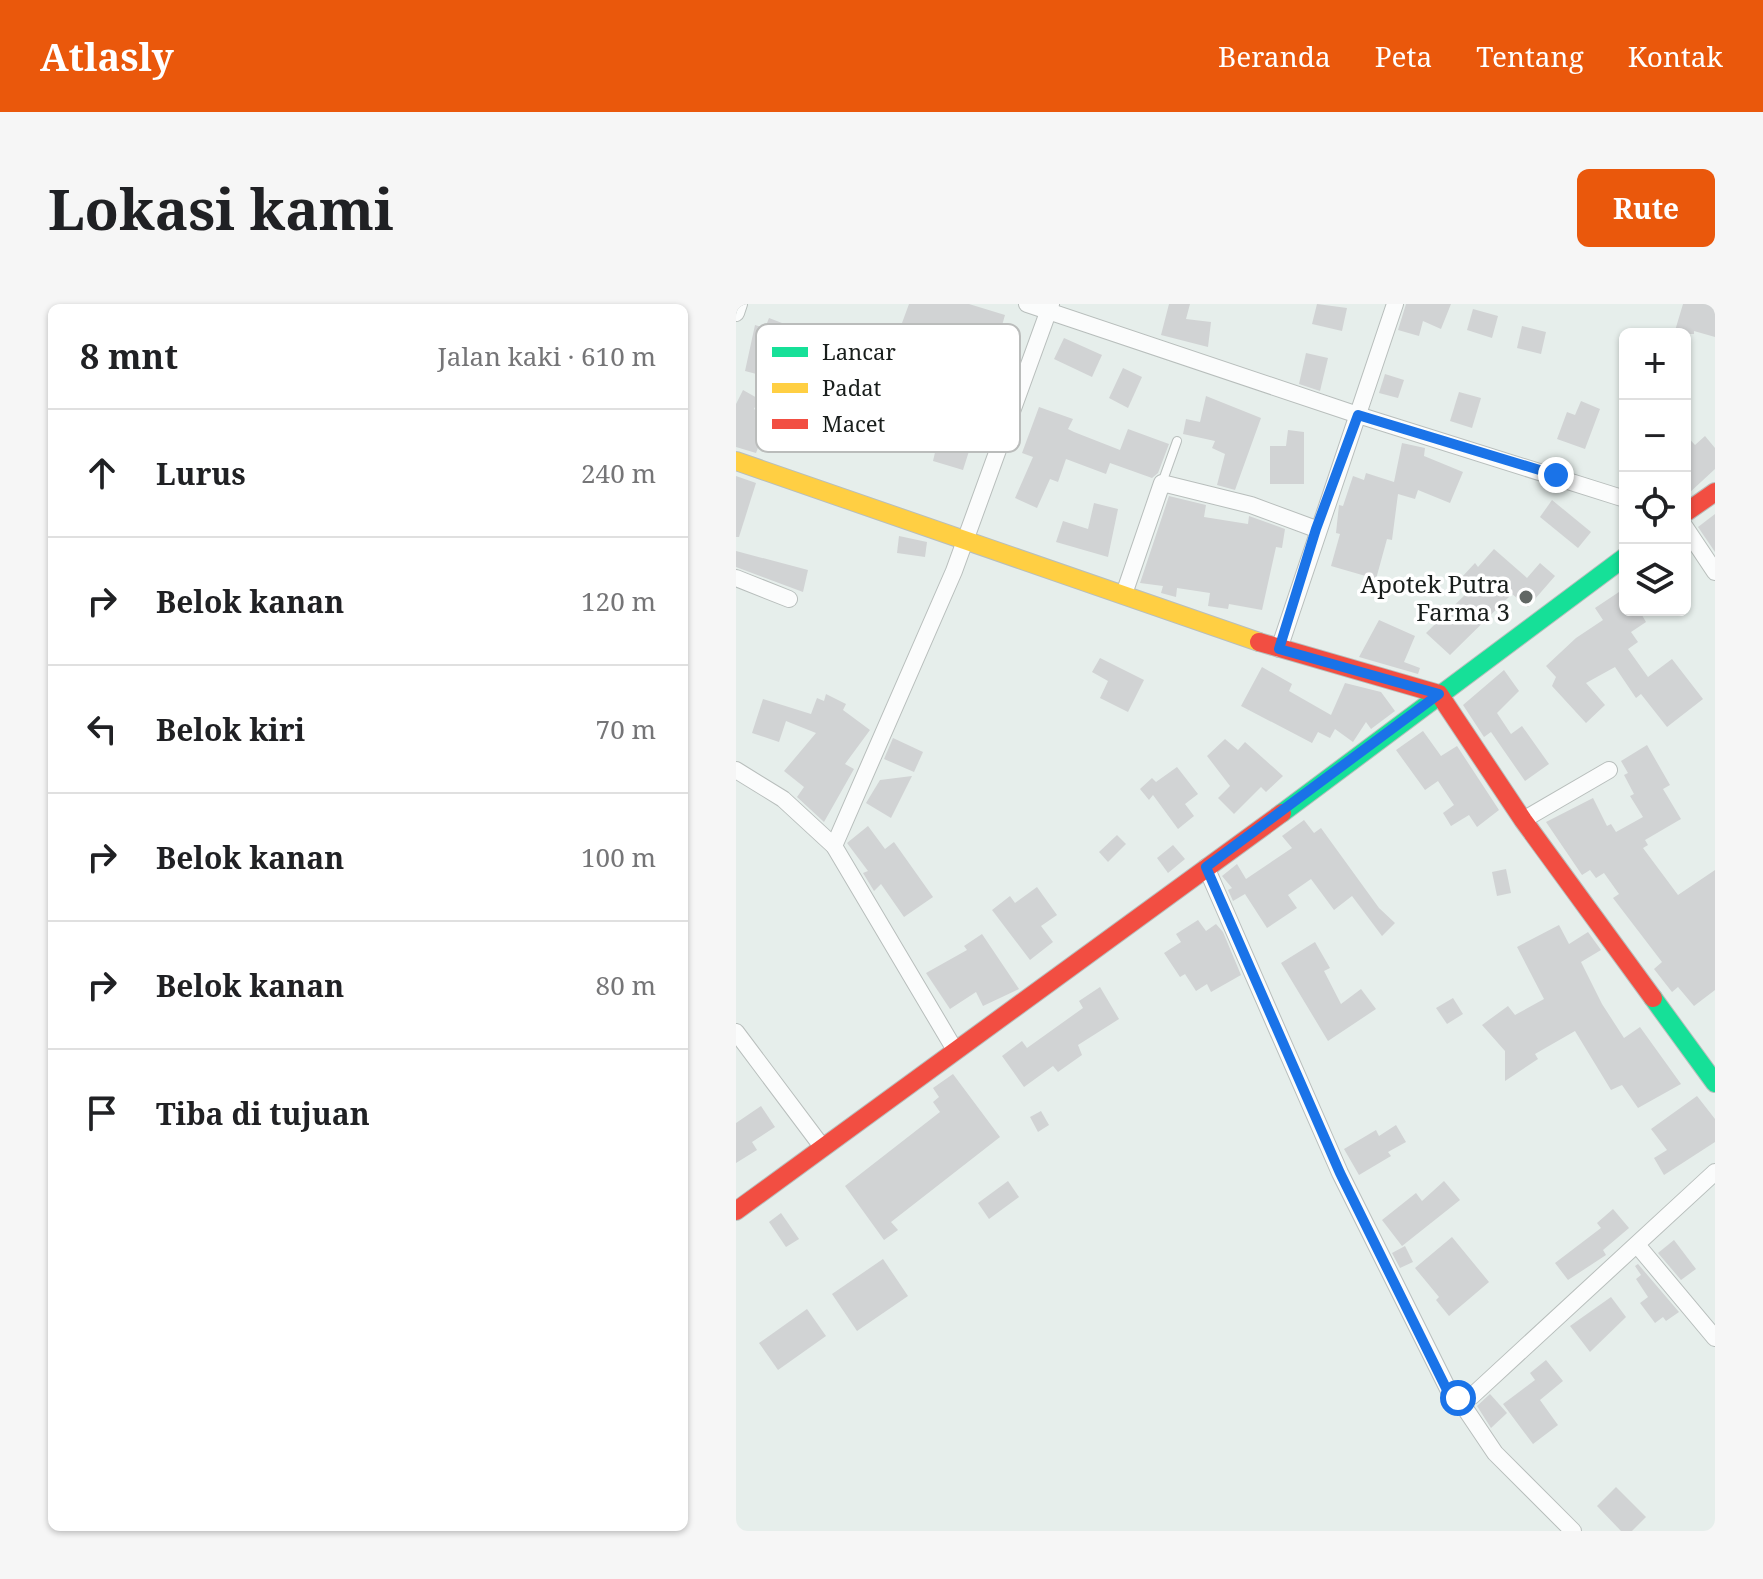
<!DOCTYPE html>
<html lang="id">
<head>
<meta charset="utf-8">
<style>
	body { margin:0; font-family:"Noto Serif",serif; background:#f6f6f6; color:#202124 }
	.controls { position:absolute; right:24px; top:24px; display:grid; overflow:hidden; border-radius:12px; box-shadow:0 2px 6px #0004 }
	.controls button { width:72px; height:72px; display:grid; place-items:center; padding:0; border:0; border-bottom:2px solid #e0e0e0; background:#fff; color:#202124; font:40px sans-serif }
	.stop { position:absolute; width:24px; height:24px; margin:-18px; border:6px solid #1a73e8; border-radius:50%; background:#fff }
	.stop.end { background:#1a73e8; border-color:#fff; box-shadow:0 2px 8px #0008 }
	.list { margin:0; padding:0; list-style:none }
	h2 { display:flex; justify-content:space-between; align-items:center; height:104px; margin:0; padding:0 32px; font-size:34px }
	h2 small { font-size:26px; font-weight:400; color:#757577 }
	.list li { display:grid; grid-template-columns:52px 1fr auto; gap:24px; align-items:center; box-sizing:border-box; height:128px; padding:0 32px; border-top:2px solid #e0e0e0 }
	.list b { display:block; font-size:30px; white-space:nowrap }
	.list em { font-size:26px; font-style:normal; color:#757577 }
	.icon { flex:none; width:44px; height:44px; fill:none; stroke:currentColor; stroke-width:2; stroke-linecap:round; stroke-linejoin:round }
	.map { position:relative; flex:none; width:979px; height:1227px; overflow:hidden; border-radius:12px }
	header { display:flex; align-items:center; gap:48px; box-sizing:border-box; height:112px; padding:0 40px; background:#ea580c; color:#fff }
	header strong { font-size:38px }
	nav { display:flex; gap:44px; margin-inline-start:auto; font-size:28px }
	.intro { display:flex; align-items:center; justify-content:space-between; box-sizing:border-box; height:192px; padding:0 48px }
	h1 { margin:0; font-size:56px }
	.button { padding:20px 36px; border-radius:12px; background:#ea580c; color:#fff; font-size:28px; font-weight:700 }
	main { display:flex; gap:48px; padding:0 48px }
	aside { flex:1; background:#fff; border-radius:12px; box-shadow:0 2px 6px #0004 }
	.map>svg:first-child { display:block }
	.building { fill:#d1d3d4 }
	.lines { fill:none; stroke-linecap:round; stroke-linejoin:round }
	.lane-casing { stroke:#b8bebc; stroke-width:10 }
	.street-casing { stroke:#b8bebc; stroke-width:18 }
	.fast-casing { stroke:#b8bebc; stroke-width:20 }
	.slow-casing { stroke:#b8bebc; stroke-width:20 }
	.jam-casing { stroke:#b8bebc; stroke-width:20 }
	.lane { stroke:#fbfcfc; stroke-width:8 }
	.street { stroke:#fbfcfc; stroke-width:16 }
	.fast { stroke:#16e098; stroke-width:18 }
	.slow { stroke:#ffcf43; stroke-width:18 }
	.jam { stroke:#f24e42; stroke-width:18 }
	.route { stroke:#1a73e8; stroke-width:10 }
	.poi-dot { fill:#616764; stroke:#fff; stroke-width:3 }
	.labels { text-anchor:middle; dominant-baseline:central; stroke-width:7; stroke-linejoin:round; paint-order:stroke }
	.poi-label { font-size:24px; fill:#191e1c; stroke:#fff; text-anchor:end }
	.key { fill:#fff; stroke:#babcbb; stroke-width:2 }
	.key-label { font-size:22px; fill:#191e1c }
</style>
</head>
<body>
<header>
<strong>Atlasly</strong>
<nav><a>Beranda</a><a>Peta</a><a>Tentang</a><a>Kontak</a></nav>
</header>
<div class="intro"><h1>Lokasi kami</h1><a class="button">Rute</a></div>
<main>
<aside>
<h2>8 mnt<small>Jalan kaki · 610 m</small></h2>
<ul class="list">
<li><svg class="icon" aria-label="ahead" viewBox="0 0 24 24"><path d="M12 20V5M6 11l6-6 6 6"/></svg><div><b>Lurus</b></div><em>240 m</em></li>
<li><svg class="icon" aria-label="right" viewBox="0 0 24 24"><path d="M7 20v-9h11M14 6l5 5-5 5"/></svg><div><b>Belok kanan</b></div><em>120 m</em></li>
<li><svg class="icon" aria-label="left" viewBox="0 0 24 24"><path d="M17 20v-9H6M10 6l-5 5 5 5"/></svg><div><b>Belok kiri</b></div><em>70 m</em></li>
<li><svg class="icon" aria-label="right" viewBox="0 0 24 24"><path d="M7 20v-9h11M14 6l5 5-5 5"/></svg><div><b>Belok kanan</b></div><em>100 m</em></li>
<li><svg class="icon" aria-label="right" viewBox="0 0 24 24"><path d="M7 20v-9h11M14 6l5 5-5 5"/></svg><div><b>Belok kanan</b></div><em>80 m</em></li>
<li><svg class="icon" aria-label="arrive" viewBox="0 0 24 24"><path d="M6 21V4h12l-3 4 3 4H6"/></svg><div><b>Tiba di tujuan</b></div></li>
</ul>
</aside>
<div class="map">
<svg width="979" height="1227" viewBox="0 0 979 1227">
	<rect width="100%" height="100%" fill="#e6eeeb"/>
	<g class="building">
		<polygon points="173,0 233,0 269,11 263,32 232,22 230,29 199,19 195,29 166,19"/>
		<polygon points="433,0 454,0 450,15 475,18 472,43 425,31"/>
		<polygon points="581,0 611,4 606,27 576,20"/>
		<polygon points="670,0 715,0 705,25 687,17 683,32 662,26"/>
		<polygon points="947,0 979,0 979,33 958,27 958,30 938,30"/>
		<polygon points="737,5 762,12 756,34 731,26"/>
		<polygon points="33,14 72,29 64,51 44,44 36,74 9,67 19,21 29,24"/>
		<polygon points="786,22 810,28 805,50 781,44"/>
		<polygon points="328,34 366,51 356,73 318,55"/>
		<polygon points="570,49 592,54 584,87 563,80"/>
		<polygon points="387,64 406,73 392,104 373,94"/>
		<polygon points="201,65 252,87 245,105 236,102 222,141 234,144 227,166 197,157 213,89 196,82"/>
		<polygon points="649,70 668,76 662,94 643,89"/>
		<polygon points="7,86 23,95 18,105 33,114 23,130 27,131 20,149 0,143 0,100"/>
		<polygon points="723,88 745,94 736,124 714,117"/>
		<polygon points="470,92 525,114 499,186 481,181 489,150 476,144 479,137 447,130 450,115 464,118"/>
		<polygon points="845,97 864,105 849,145 821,135 831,108 839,111"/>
		<polygon points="303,103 337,115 332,125 338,128 384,146 392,125 433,140 422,169 416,174 374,159 370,170 330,155 322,178 314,175 301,204 279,194 297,153 286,149"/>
		<polygon points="552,126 568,128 568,180 534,180 534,142 550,142"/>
		<polygon points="949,130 959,141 969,132 979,144 979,165 952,190"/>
		<polygon points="666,139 689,144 688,152 727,168 714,199 682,186 679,195 662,190 656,236 651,235 640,275 595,262 604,230 600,229 603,201 607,202 617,172 628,176 630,169 658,178"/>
		<polygon points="0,172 20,179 3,233 0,233"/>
		<polygon points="433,192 470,201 468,213 512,220 513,212 549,225 546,244 540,243 526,306 493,300 492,305 472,302 474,289 441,284 440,293 425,289 427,282 404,279"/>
		<polygon points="816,196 855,228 842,244 804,213"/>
		<polygon points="358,199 382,205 372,253 320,238 327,217 352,225"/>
		<polygon points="979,210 979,248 962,223"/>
		<polygon points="163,232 191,238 189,253 161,249"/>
		<polygon points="758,245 791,274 804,259 819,272 792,303 776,290 714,351 690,329 736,284 725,274 739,259 742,263"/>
		<polygon points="0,247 72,266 67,288 0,263"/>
		<polygon points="889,284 889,306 903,306 910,318 895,328 902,338 892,345 912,373 936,355 967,395 931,423 905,390 900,394 879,363 850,379 869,401 850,419 816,382 820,373 810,362 840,334 867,316 859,304"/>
		<polygon points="643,316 679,332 668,358 684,364 682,370 623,353"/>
		<polygon points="364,354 408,376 392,408 364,394 372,377 356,368"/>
		<polygon points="526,363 556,380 553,387 595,411 609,379 645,388 659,407 635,425 630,418 617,438 599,425 594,434 582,428 576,439 505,402"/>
		<polygon points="768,366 783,387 761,409 775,430 786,422 813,460 789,477 755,428 748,433 727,401"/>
		<polygon points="90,390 110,400 107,406 134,426 109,460 118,465 88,518 61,493 68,483 48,467 80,429 50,417 43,438 16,429 27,395 75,410 81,394 88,397"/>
		<polygon points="687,427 705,452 721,442 763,506 741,523 733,511 715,522 707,509 718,501 702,477 689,486 660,446"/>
		<polygon points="157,434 187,448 178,468 148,455"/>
		<polygon points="489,435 502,446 509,438 547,472 530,488 525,483 498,510 482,494 494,482 471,452"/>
		<polygon points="911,441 934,481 927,485 945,515 909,536 912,541 907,544 942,591 979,566 979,686 958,702 942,683 936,688 918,665 926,658 877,594 883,590 868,569 860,574 854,566 846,571 810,518 857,494 871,522 875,520 880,528 907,513 894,492 898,490 888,471 892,469 885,457"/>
		<polygon points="441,463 462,490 449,500 458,512 442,525 417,491 413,496 404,485 416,474 420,478"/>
		<polygon points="176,472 155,514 130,499 144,476"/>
		<polygon points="568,516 578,529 585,524 643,604 659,619 646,632 616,592 598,606 575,575 552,591 561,604 531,624 509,590 497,597 492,586 496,584 486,572 501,560 510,575 556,544 546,532"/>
		<polygon points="132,522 149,545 158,538 197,593 168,613 145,580 138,587 127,569 132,567 111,539"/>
		<polygon points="381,531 390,540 372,558 363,548"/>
		<polygon points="437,541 449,555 432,569 421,554"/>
		<polygon points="770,565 775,589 761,592 756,568"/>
		<polygon points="301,583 321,611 305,622 317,638 294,656 256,606 274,592 279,599"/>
		<polygon points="462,616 470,627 480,620 487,628 505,671 475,688 471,680 460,687 449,670 444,673 428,649 445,638 440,630"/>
		<polygon points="823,621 833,640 852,628 865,646 845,658 866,700 888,734 904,723 945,780 902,804 886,781 875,786 839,727 799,750 802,755 769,777 769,747 746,721 772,702 779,711 808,695 781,643"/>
		<polygon points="246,630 283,685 247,702 240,688 214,705 190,669 231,646 228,642"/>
		<polygon points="579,638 594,664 588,667 605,700 625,685 640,705 592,737 545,659"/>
		<polygon points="364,683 383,715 342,741 346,751 322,768 317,762 288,783 266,752 286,737 291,744 347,704 343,697"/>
		<polygon points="717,694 727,710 711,720 700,704"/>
		<polygon points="217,770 264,833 155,918 162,926 148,936 109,882 204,808 197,798 203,793 197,784"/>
		<polygon points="961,792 979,815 979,838 928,871 918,854 931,846 915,825"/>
		<polygon points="25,802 39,823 16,838 21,846 0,859 0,819"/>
		<polygon points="305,807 313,821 302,828 294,813"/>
		<polygon points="660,821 670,838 652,848 655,852 623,871 608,845 640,826 643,832"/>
		<polygon points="272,877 283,893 253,915 242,899"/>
		<polygon points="708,877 724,896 666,942 646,916 680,889 686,897"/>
		<polygon points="877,905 893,924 867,946 870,951 832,976 819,959 865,924 861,919"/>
		<polygon points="45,909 63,935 50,943 33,918"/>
		<polygon points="716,933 753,978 713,1012 700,996 703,993 679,964"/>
		<polygon points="938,936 960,965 945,976 922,949"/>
		<polygon points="669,942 677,958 664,964 656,949"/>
		<polygon points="147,955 172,992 121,1027 96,990"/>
		<polygon points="902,960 943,1008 930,1017 927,1013 919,1019 904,999 912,993 900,975 905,971 899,962"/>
		<polygon points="875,993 890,1013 854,1048 834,1022"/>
		<polygon points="71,1005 90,1032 42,1066 23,1039"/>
		<polygon points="810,1056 827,1077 804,1096 822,1121 797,1140 767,1100 799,1076 794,1069"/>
		<polygon points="754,1090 771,1109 755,1124 741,1102"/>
		<polygon points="880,1183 910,1213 896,1227 885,1227 861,1202"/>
	</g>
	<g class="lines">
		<defs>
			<polyline id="lane" points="426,179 441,137"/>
			<g id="street">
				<polyline points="291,0 622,111 889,195"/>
				<polyline points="0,9 3,0"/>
				<polyline points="949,223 979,268"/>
				<polyline points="0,274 53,295"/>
				<polyline points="388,290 426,179 515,201 580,225"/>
				<polyline points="543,345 659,0"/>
				<polyline points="0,466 47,495 98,542 219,746"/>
				<polyline points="787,516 873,466"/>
				<polyline points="98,542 218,267 315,0"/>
				<polyline points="470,563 604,869 715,1091 727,1095 736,1092 979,868"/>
				<polyline points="0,728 87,844"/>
				<polyline points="902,942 979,1034"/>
				<polyline points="722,1094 759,1149 837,1227"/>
			</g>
			<g id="fast">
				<polyline points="546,509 889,253"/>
				<polyline points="917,694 979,779"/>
			</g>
			<polyline id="slow" points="0,157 523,338"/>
			<g id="jam">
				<polyline points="949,209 979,188"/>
				<polyline points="523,338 703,390 787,516 917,694"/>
				<polyline points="0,907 546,509"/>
			</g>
		</defs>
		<use href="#lane" class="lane-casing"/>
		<use href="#street" class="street-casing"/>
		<use href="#fast" class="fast-casing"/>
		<use href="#slow" class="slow-casing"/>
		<use href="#jam" class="jam-casing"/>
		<use href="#lane" class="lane"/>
		<use href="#street" class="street"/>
		<use href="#fast" class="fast"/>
		<use href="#slow" class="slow"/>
		<use href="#jam" class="jam"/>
	</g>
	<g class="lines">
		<polyline class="route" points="722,1094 712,1088 604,869 470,563 703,390 543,345 580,225 622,111 820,171"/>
	</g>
	<circle class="poi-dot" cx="790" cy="293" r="8"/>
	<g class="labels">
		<g class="poi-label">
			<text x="774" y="279">Apotek Putra<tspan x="774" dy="28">Farma 3</tspan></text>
		</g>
	</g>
	<rect x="20" y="20" width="264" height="128" rx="12" class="key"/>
	<rect x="36" y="43" width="36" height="10" fill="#16e098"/>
	<rect x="36" y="79" width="36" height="10" fill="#ffcf43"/>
	<rect x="36" y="115" width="36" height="10" fill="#f24e42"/>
	<g class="key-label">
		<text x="86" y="56">Lancar</text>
		<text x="86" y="92">Padat</text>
		<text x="86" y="128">Macet</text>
	</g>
</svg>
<div class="controls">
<button>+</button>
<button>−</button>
<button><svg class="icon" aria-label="locate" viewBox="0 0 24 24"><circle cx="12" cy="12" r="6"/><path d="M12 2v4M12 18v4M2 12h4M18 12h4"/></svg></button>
<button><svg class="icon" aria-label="layers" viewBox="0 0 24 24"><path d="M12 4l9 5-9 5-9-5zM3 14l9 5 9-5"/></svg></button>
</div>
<div class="stop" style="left:722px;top:1094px"></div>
<div class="stop end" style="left:820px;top:171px"></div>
</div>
</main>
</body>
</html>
